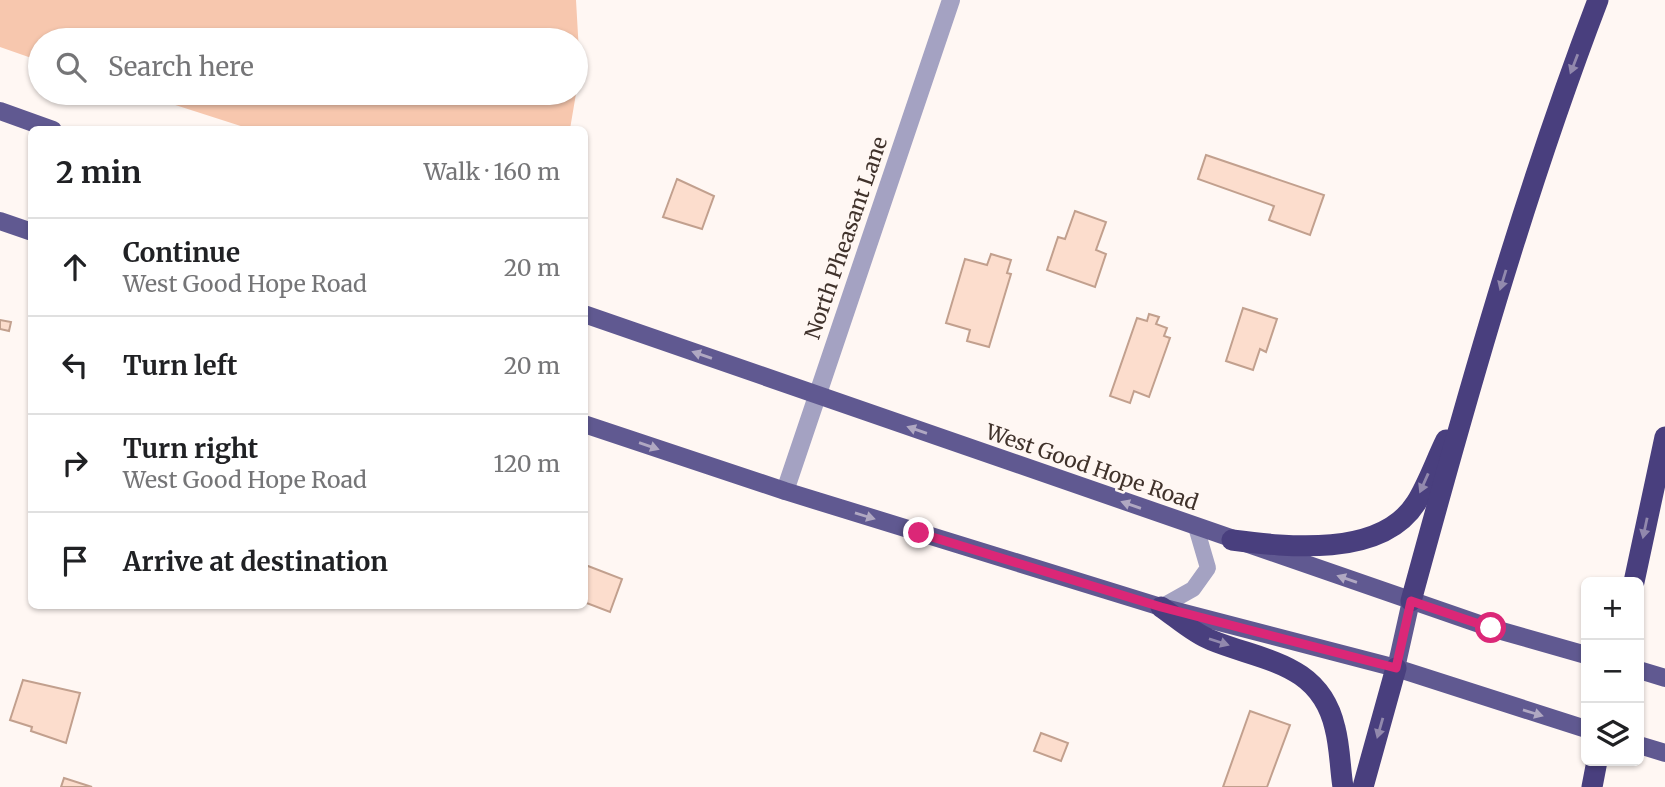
<!DOCTYPE html>
<html lang="en">
<head>
<meta charset="utf-8">
<style>
	body { margin:0; font-family:Merriweather,serif; background:#f2f2f2; color:#202124 }
	.controls { position:absolute; right:21px; bottom:21px; display:grid; overflow:hidden; border-radius:10px; box-shadow:0 2px 5px #0004 }
	.controls button { width:63px; height:63px; display:grid; place-items:center; padding:0; border:0; border-bottom:2px solid #e0e0e0; background:#fff; color:#202124; font:35px sans-serif }
	.stop { position:absolute; width:21px; height:21px; margin:-16px; border:5px solid #db2777; border-radius:50%; background:#fff }
	.stop.end { background:#db2777; border-color:#fff; box-shadow:0 2px 7px #0008 }
	.list { margin:0; padding:0; list-style:none }
	h2 { display:flex; justify-content:space-between; align-items:center; height:91px; margin:0; padding:0 28px; font-size:30px }
	h2 small { font-size:23px; font-weight:400; color:#757577 }
	.list li { display:grid; grid-template-columns:46px 1fr auto; gap:21px; align-items:center; box-sizing:border-box; height:98px; padding:0 28px; border-top:2px solid #e0e0e0 }
	.list b { display:block; font-size:26px; white-space:nowrap }
	.list p { margin:0; font-size:23px; white-space:nowrap; color:#757577 }
	.list em { font-size:23px; font-style:normal; color:#757577 }
	.icon { flex:none; width:38px; height:38px; fill:none; stroke:currentColor; stroke-width:2; stroke-linecap:round; stroke-linejoin:round }
	.map { position:relative; flex:none; width:1665px; height:787px; overflow:hidden }
	.search { position:absolute; background:#fff; box-shadow:0 2px 5px #0004; left:28px; top:28px; width:560px; height:77px; display:flex; align-items:center; gap:18px; box-sizing:border-box; padding:0 24px; border-radius:38px; color:#757577; font-size:26px }
	.panel { position:absolute; background:#fff; box-shadow:0 2px 5px #0004; left:28px; top:126px; width:560px; height:483px; border-radius:10px }
	.map>svg:first-child { display:block }
	.green { fill:#f7c7ae }
	.building { fill:#fcddcd; stroke:#c2a08e; stroke-width:2 }
	.lines { fill:none; stroke-linecap:round; stroke-linejoin:round }
	.lane { stroke:#a4a2c2; stroke-width:16 }
	.street { stroke:#a4a2c2; stroke-width:18 }
	.primary { stroke:#605991; stroke-width:18 }
	.highway { stroke:#493f7e; stroke-width:21 }
	.oneway { fill:#9289ad }
	.oneway2 { fill:#b0a8c2 }
	.route { stroke:#db2777; stroke-width:9 }
	.labels { text-anchor:middle; dominant-baseline:central; stroke-width:5; stroke-linejoin:round; paint-order:stroke }
	.street-label { font-size:21px; fill:#40322b; stroke:#fff7f3 }
</style>
</head>
<body>
<div class="map">
<svg width="1665" height="787" viewBox="0 0 1665 787">
	<rect width="100%" height="100%" fill="#fff7f3"/>
	<polygon class="green" points="0,0 576,0 580,70 570,129 250,129 138,93 576,93 576,40 40,40 40,61 0,47"/>
	<g class="building">
		<polygon points="1206,155 1324,195 1310,235 1269,220 1274,206 1198,179"/>
		<polygon points="677,179 714,196 702,229 663,217"/>
		<polygon points="1075,211 1106,222 1096,250 1106,254 1095,287 1047,270 1058,237 1065,239"/>
		<polygon points="991,254 1011,260 1007,273 1011,274 989,347 967,341 970,330 946,323 965,259 987,265"/>
		<polygon points="1243,308 1277,319 1266,352 1260,349 1253,370 1226,361"/>
		<polygon points="1149,314 1159,317 1156,324 1167,328 1164,336 1170,338 1149,397 1134,391 1130,403 1110,396 1137,318 1147,321"/>
		<polygon points="0,320 11,322 9,331 0,329"/>
		<polygon points="588,566 622,579 610,612 584,602 584,571"/>
		<polygon points="23,680 80,693 66,743 31,731 32,727 10,720"/>
		<polygon points="1250,711 1290,725 1267,787 1223,787"/>
		<polygon points="1041,733 1068,743 1061,761 1034,751"/>
		<polygon points="64,778 92,787 61,787"/>
	</g>
	<g class="lines">
		<polyline class="lane" points="1161,607 1193,589 1208,568 1196,527"/>
		<polyline class="street" points="785,491 951,0"/>
		<g class="primary">
			<polyline points="0,111 53,130"/>
			<polyline points="0,221 32,232"/>
			<polyline points="584,314 1491,628 1586,655"/>
			<polyline points="584,424 785,491 1161,607 1396,668 1586,729"/>
			<polyline points="1396,668 1411,601"/>
			<polyline points="1639,670 1665,678"/>
			<polyline points="1639,745 1665,753"/>
		</g>
		<g class="highway">
			<path d="M 1232,540 C 1287,547 1381,558 1416,503 C 1428,484 1436,460 1446,440"/>
			<polyline points="1634,582 1665,437"/>
			<path d="M 1411,601 C 1466,399 1523,196 1598,0"/>
			<path d="M 1161,607 C 1177,618 1193,633 1211,640 C 1262,661 1320,662 1335,728 C 1340,747 1340,768 1343,787"/>
			<polyline points="1363,787 1396,668"/>
			<polyline points="1592,787 1597,761"/>
		</g>
	</g>
	<defs><path id="oneway-solid" d="M-6-.8H1V-3.2L6.5 0L1 3.2V.8H-6Z" transform="scale(1.75)"/></defs>
	<g class="oneway">
		<use href="#oneway-solid" transform="translate(1574 64) rotate(111)"/>
		<use href="#oneway-solid" transform="translate(1503 280) rotate(107)"/>
		<use href="#oneway-solid" transform="translate(1424 483) rotate(114)"/>
		<use href="#oneway-solid" transform="translate(1645 528) rotate(102)"/>
		<use href="#oneway-solid" transform="translate(1219 642) rotate(18)"/>
		<use href="#oneway-solid" transform="translate(1380 728) rotate(106)"/>
	</g>
	<g class="oneway2">
		<use href="#oneway-solid" transform="translate(702 355) rotate(-161)"/>
		<use href="#oneway-solid" transform="translate(917 430) rotate(-161)"/>
		<use href="#oneway-solid" transform="translate(649 446) rotate(19)"/>
		<use href="#oneway-solid" transform="translate(1131 505) rotate(-161)"/>
		<use href="#oneway-solid" transform="translate(865 516) rotate(17)"/>
		<use href="#oneway-solid" transform="translate(1347 579) rotate(-161)"/>
		<use href="#oneway-solid" transform="translate(1533 713) rotate(17)"/>
	</g>
	<g class="lines">
		<polyline class="route" points="919,533 1161,607 1396,668 1411,601 1491,628"/>
	</g>
	<g class="labels">
		<g class="street-label">
			<text transform="translate(846 238) rotate(-71)">North Pheasant Lane</text>
			<text transform="translate(1092 467) rotate(19)">West Good Hope Road</text>
		</g>
	</g>
</svg>
<div class="controls">
<button>+</button>
<button>−</button>
<button><svg class="icon" aria-label="layers" viewBox="0 0 24 24"><path d="M12 4l9 5-9 5-9-5zM3 14l9 5 9-5"/></svg></button>
</div>
<div class="stop" style="left:1491px;top:628px"></div>
<div class="stop end" style="left:919px;top:533px"></div>
<div class="search"><svg class="icon" aria-label="search" viewBox="0 0 24 24"><circle cx="10" cy="10" r="6"/><path d="M15 15l6 6"/></svg>Search here</div>
<section class="panel">
<h2>2 min<small>Walk · 160 m</small></h2>
<ul class="list">
<li><svg class="icon" aria-label="ahead" viewBox="0 0 24 24"><path d="M12 20V5M6 11l6-6 6 6"/></svg><div><b>Continue</b><p>West Good Hope Road</p></div><em>20 m</em></li>
<li><svg class="icon" aria-label="left" viewBox="0 0 24 24"><path d="M17 20v-9H6M10 6l-5 5 5 5"/></svg><div><b>Turn left</b></div><em>20 m</em></li>
<li><svg class="icon" aria-label="right" viewBox="0 0 24 24"><path d="M7 20v-9h11M14 6l5 5-5 5"/></svg><div><b>Turn right</b><p>West Good Hope Road</p></div><em>120 m</em></li>
<li><svg class="icon" aria-label="arrive" viewBox="0 0 24 24"><path d="M6 21V4h12l-3 4 3 4H6"/></svg><div><b>Arrive at destination</b></div></li>
</ul>
</section>
</div>
</body>
</html>
